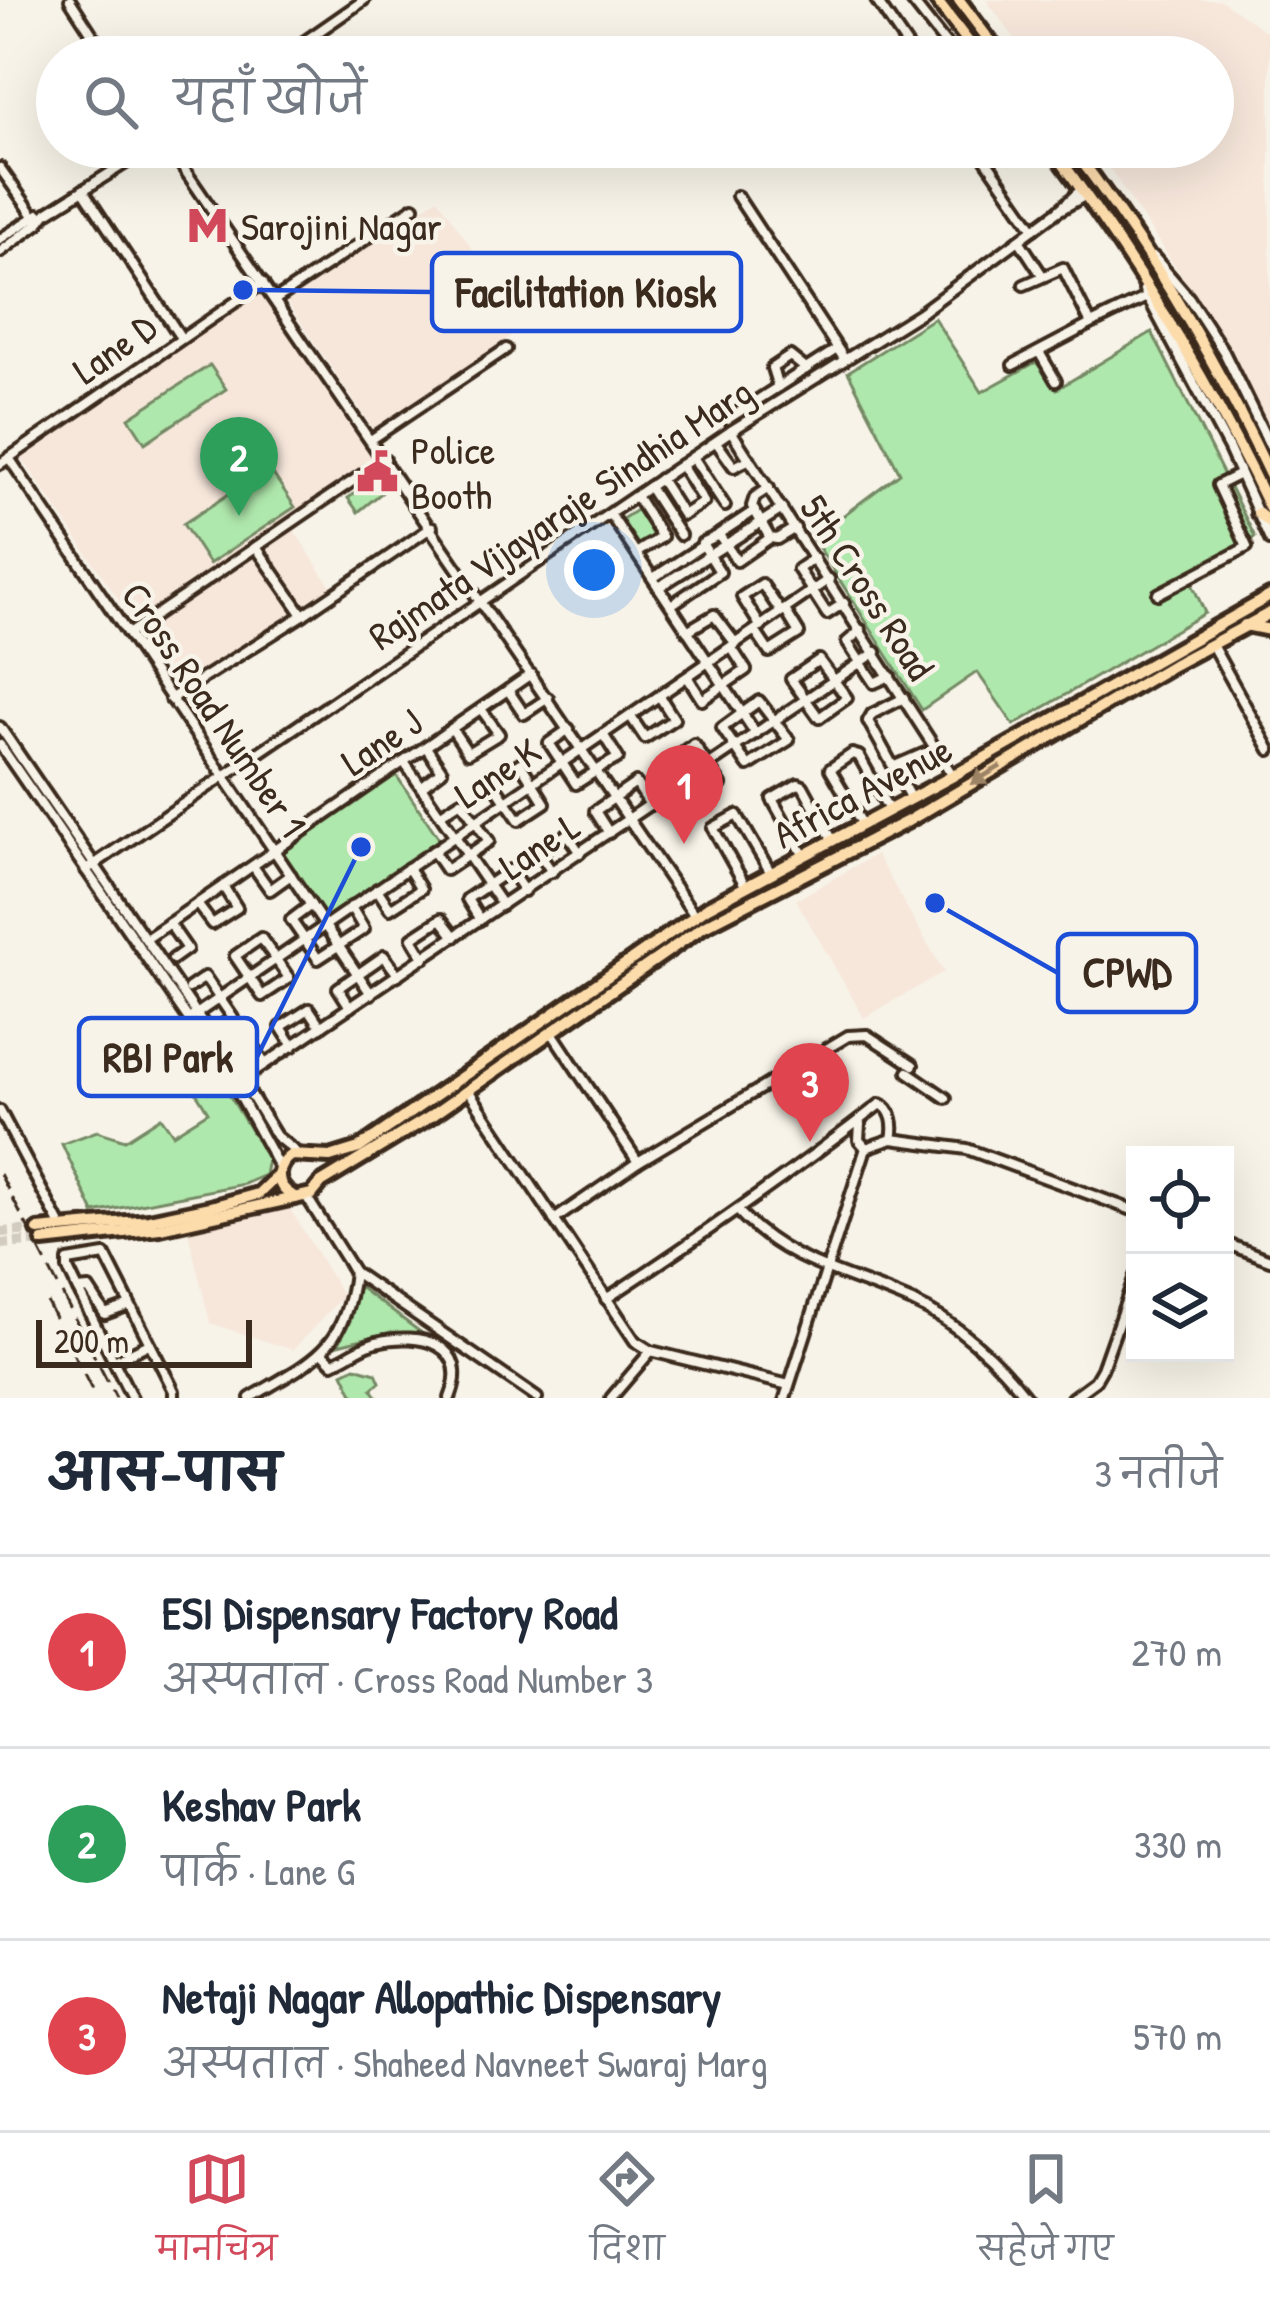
<!DOCTYPE html>
<html lang="hi">
<head>
<meta charset="utf-8">
<style>
	body { margin:0; font-family:"Patrick Hand","Playpen Sans Deva",sans-serif; background:#f2f2f3; color:#1f2937 }
	.controls { position:absolute; right:36px; bottom:36px; display:grid; overflow:hidden; border-radius:0px; box-shadow:0 12px 48px #0002 }
	.controls button { width:108px; height:108px; display:grid; place-items:center; padding:0; border:0; border-bottom:3px solid #e0e1e3; background:#fff; color:#1f2937; font:60px sans-serif }
	.scale { position:absolute; left:36px; bottom:30px; width:216px; box-sizing:border-box; padding-left:12px; border:6px solid #3b2a1e; border-top:0; font-size:33px; line-height:42px; white-space:nowrap; color:#3b2a1e; -webkit-text-stroke:9px #f7f3e8; paint-order:stroke }
	.you { position:absolute; left:594px; top:570px; width:42px; height:42px; margin:-30px; border:9px solid #fff; border-radius:50%; background:#1a73e8; box-shadow:0 0 0 18px #1a73e833 }
	.badge { display:grid; place-items:center; width:78px; height:78px; border-radius:50%; background:#d1495b; color:#fff; font-size:39px; font-weight:700 }
	.pin { position:absolute; translate:-50% -99px; filter:drop-shadow(0 3px 6px #0008) }
	.pin::after { content:''; position:absolute; top:63px; width:42px; height:36px; background:inherit; clip-path:polygon(0 0,100% 0,50% 100%) }
	.list { margin:0; padding:0; list-style:none }
	h2 { display:flex; justify-content:space-between; align-items:center; height:156px; margin:0; padding:0 48px; font-size:51px }
	h2 small { font-size:39px; font-weight:400; color:#747a83 }
	.list li { display:grid; grid-template-columns:78px 1fr auto; gap:36px; align-items:center; box-sizing:border-box; height:192px; padding:0 48px; border-top:3px solid #e0e1e3 }
	.list b { display:block; font-size:45px; white-space:nowrap }
	.list p { margin:0; font-size:39px; white-space:nowrap; color:#747a83 }
	.list em { font-size:39px; font-style:normal; color:#747a83 }
	.icon { flex:none; width:66px; height:66px; fill:none; stroke:currentColor; stroke-width:2; stroke-linecap:round; stroke-linejoin:round }
	.map { position:relative; flex:none; width:1270px; height:1398px; overflow:hidden }
	.search { position:absolute; background:#fff; box-shadow:0 12px 48px #0002; left:36px; right:36px; top:36px; height:132px; display:flex; align-items:center; gap:30px; box-sizing:border-box; padding:0 42px; border-radius:66px; color:#747a83; font-size:45px }
	.sheet { height:732px; background:#fff }
	nav { display:flex; justify-content:space-around; align-items:center; box-sizing:border-box; height:168px; border-top:3px solid #e0e1e3; background:#fff; font-size:33px; color:#747a83 }
	nav a { display:grid; justify-items:center; gap:6px }
	nav .on { color:#d1495b }
	.map>svg:first-child { display:block }
	.built { fill:#f7e7db }
	.green { fill:#afe8ac; stroke:#758965; stroke-width:3 }
	.lines { fill:none; stroke-linecap:round; stroke-linejoin:round }
	.major-tunnel { stroke:#d1cbc0; stroke-width:10; stroke-dasharray:10 5; stroke-linecap:butt }
	.minor-casing { stroke:#3b2a1e; stroke-width:16 }
	.major-casing { stroke:#3b2a1e; stroke-width:20 }
	.minor { stroke:#f7f3e8; stroke-width:8 }
	.major { stroke:#fddcac; stroke-width:10 }
	.rail { stroke:#3b2a1e; stroke-width:3; stroke-dasharray:18 9; stroke-linecap:butt }
	.oneway { fill:#9c8365 }
	.labels { text-anchor:middle; dominant-baseline:central; stroke-width:9; stroke-linejoin:round; paint-order:stroke }
	.poi-label { font-size:39px; fill:#3b2a1e; stroke:#f7f3e8; text-anchor:start }
	.street-label { font-size:39px; fill:#3b2a1e; stroke:#f7f3e8 }
	.leader { fill:none; stroke:#1d4ed8; stroke-width:4.5 }
	.callout-dot { fill:#1d4ed8; stroke:#f7f3e8; stroke-width:4.5 }
	.callout { fill:#f7f3e8; stroke:#1d4ed8; stroke-width:4.5 }
	.callout-label { font-size:42px; text-anchor:middle; font-weight:bold; fill:#3b2a1e }
</style>
</head>
<body>
<div class="map">
<svg width="1270" height="1398" viewBox="0 0 1270 1398">
	<rect width="100%" height="100%" fill="#f7f3e8"/>
	<filter id="ink" filterUnits="userSpaceOnUse"><feTurbulence type="fractalNoise" baseFrequency=".00833" numOctaves="2"/><feDisplacementMap in="SourceGraphic" scale="24" xChannelSelector="R" yChannelSelector="G"/><feConvolveMatrix kernelMatrix="1 2 1 2 8 2 1 2 1" color-interpolation-filters="sRGB"/></filter>
	<g filter="url(#ink)">
		<g class="built">
			<polygon points="986,0 1221,0 1270,34 1270,430 1229,347 1095,147 1213,147 1213,57 1029,57"/>
			<polygon points="438,198 525,327 373,429 286,301"/>
			<polygon points="263,291 376,457 133,621 21,457"/>
			<polygon points="292,527 332,588 304,607 264,546"/>
			<polygon points="253,554 293,614 180,689 141,627"/>
			<polygon points="876,854 944,972 864,1018 796,900"/>
			<polygon points="289,1207 343,1296 293,1350 210,1323 188,1232"/>
		</g>
		<g class="green">
			<polygon points="934,318 982,392 1036,362 1057,389 1152,332 1255,537 1190,579 1205,613 1014,725 977,672 922,710 813,538 900,473 848,372"/>
			<polygon points="210,365 226,389 145,443 129,418"/>
			<polygon points="269,468 295,507 209,564 183,524"/>
			<polygon points="383,474 390,486 358,512 348,498"/>
			<polygon points="638,509 656,536 637,549 619,521"/>
			<polygon points="396,775 440,840 326,917 283,853"/>
			<polygon points="219,1078 268,1159 265,1175 244,1184 94,1213 62,1144 97,1131 125,1140 161,1117 173,1134 208,1112 195,1091"/>
			<polygon points="358,1286 423,1334 391,1332 338,1345 351,1319"/>
			<polygon points="355,1367 376,1373 380,1382 372,1389 378,1398 355,1398 343,1373"/>
		</g>
		<g class="lines">
			<g class="major-tunnel">
				<polyline points="0,1232 38,1230"/>
				<polyline points="0,1244 43,1241"/>
			</g>
			<defs>
				<g id="minor">
					<polyline points="70,0 107,57"/>
					<polyline points="876,0 915,57"/>
					<polyline points="911,0 956,57"/>
					<polyline points="282,57 364,0"/>
					<polyline points="169,147 695,916"/>
					<polyline points="977,147 1034,229"/>
					<polyline points="0,168 39,223"/>
					<polyline points="83,190 181,338"/>
					<polyline points="737,196 845,360"/>
					<polyline points="1059,210 1082,189"/>
					<polyline points="0,239 39,214"/>
					<polyline points="1019,240 1042,275"/>
					<polyline points="0,252 39,223 47,213 151,147"/>
					<polyline points="1154,257 1189,298 1224,352 1270,446"/>
					<polyline points="1024,285 1063,268 1091,324 1147,297"/>
					<polyline points="1144,290 1229,449 1270,540"/>
					<polyline points="275,300 414,207"/>
					<polyline points="1039,352 1056,381"/>
					<polyline points="1013,365 1091,324"/>
					<polyline points="778,387 772,368 790,356 806,369"/>
					<polyline points="728,419 837,349"/>
					<polyline points="731,431 953,776"/>
					<polyline points="372,439 506,349"/>
					<polyline points="716,442 734,467 750,459"/>
					<polyline points="693,457 725,506"/>
					<polyline points="9,458 371,994"/>
					<polyline points="0,464 263,283"/>
					<polyline points="660,479 683,515 704,502 681,465"/>
					<polyline points="649,487 680,535"/>
					<polyline points="769,488 755,497 752,506 770,538 777,539 795,528"/>
					<polyline points="636,496 662,537 636,553"/>
					<polyline points="610,514 756,734"/>
					<polyline points="719,534 754,511"/>
					<polyline points="256,547 303,615 432,527"/>
					<polyline points="814,558 798,569 827,614 844,603"/>
					<polyline points="653,578 702,546"/>
					<polyline points="659,587 782,509"/>
					<polyline points="1158,594 1247,547 1218,485 1240,474"/>
					<polyline points="671,605 720,572 702,543 719,535 737,561 770,538"/>
					<polyline points="761,627 742,597 762,584 781,612"/>
					<polyline points="861,630 847,642 874,683 890,676"/>
					<polyline points="687,631 714,615 736,644"/>
					<polyline points="755,631 769,652 799,633 785,610"/>
					<polyline points="128,634 385,459"/>
					<polyline points="1212,645 1270,750"/>
					<polygon points="819,660 847,698 819,718 791,679"/>
					<polyline points="688,678 702,700 746,670 731,647"/>
					<polyline points="508,690 524,714 548,698"/>
					<polyline points="904,698 872,714 868,721 911,799"/>
					<polyline points="170,699 303,615"/>
					<polygon points="759,701 789,740 748,766 722,728"/>
					<polyline points="631,717 645,738 674,719 660,697"/>
					<polyline points="0,727 242,1080 276,1136 297,1153"/>
					<polyline points="452,729 468,753 499,734 481,709"/>
					<polyline points="569,729 549,743 576,784 604,766"/>
					<polyline points="604,736 618,758 609,763"/>
					<polygon points="694,744 721,785 691,804 665,764"/>
					<polyline points="0,745 234,1085 279,1167"/>
					<polyline points="404,762 502,905"/>
					<polygon points="520,763 545,803 519,820 492,781"/>
					<polyline points="895,766 925,753 941,759"/>
					<polyline points="421,787 442,771 426,747"/>
					<polyline points="863,825 830,769 852,754 859,756 889,810"/>
					<polyline points="609,833 595,811 636,783 650,805"/>
					<polyline points="433,851 446,870 489,841 461,801 441,814"/>
					<polyline points="804,856 772,799 798,784 803,786 833,841"/>
					<polyline points="253,866 270,890 291,875"/>
					<polyline points="86,870 731,431 920,313 1058,211 1086,195"/>
					<polyline points="552,872 539,853 567,834 580,853"/>
					<polyline points="746,887 713,828 737,815 771,873"/>
					<polyline points="377,889 390,909 421,889 408,868"/>
					<polyline points="197,904 212,924 237,908 223,886"/>
					<polyline points="311,905 291,920 318,959 364,929 351,907"/>
					<polyline points="480,920 467,899 510,870 524,891"/>
					<polyline points="169,923 187,949 173,959"/>
					<polygon points="261,938 289,978 262,996 235,956"/>
					<polyline points="146,939 531,674"/>
					<polyline points="424,958 412,938 441,919 455,937"/>
					<polyline points="189,988 205,977 233,1018 219,1027"/>
					<polyline points="350,1007 338,988 384,956 398,975"/>
					<polyline points="189,1019 829,579"/>
					<polyline points="551,1031 638,1162"/>
					<polyline points="293,1046 281,1027 309,1009 321,1027"/>
					<polyline points="237,1057 253,1046 265,1064"/>
					<polyline points="908,1072 946,1098"/>
					<polyline points="234,1085 876,652"/>
					<polyline points="468,1090 635,1341 651,1351 789,1385"/>
					<polyline points="0,1111 62,1228"/>
					<polyline points="860,1124 859,1140 866,1148 892,1139 967,1149 1135,1211"/>
					<polyline points="306,1196 354,1272 537,1398"/>
					<path d="M 738,1211 C 788,1265 848,1273 912,1302 C 955,1321 998,1360 1027,1398"/>
					<polyline points="554,1220 638,1162 848,1036 867,1035 913,1065"/>
					<polyline points="1225,1243 1270,1260"/>
					<polyline points="78,1290 132,1398"/>
					<path d="M 606,1299 C 700,1237 792,1173 880,1104 C 893,1109 895,1126 892,1139"/>
					<polyline points="130,1305 105,1314 89,1289 78,1290 68,1269 68,1261 105,1255 174,1391 174,1398"/>
					<path d="M 322,1352 L 333,1363 C 348,1357 361,1346 376,1342 C 420,1331 472,1344 450,1398"/>
					<polyline points="114,1361 149,1344"/>
					<path d="M 250,1398 C 313,1360 345,1351 354,1272"/>
					<polyline points="611,1398 651,1351"/>
					<polyline points="785,1398 866,1148"/>
					<polyline points="1072,1398 1095,1381 1102,1369 1135,1276"/>
				</g>
				<g id="major">
					<polyline points="936,0 980,57"/>
					<polyline points="959,0 1002,57"/>
					<path d="M 1051,147 C 1136,262 1209,380 1270,509"/>
					<path d="M 1071,147 C 1150,249 1215,358 1270,475"/>
					<polyline points="1258,513 1270,523"/>
					<polyline points="1245,625 1270,630"/>
					<path d="M 293,1196 C 275,1186 274,1167 291,1155 L 330,1157 L 359,1148 L 708,907 L 953,776 L 1270,596"/>
					<polyline points="38,1230 149,1220 211,1207 258,1194 278,1175"/>
					<polyline points="43,1241 160,1228 312,1194 321,1183 428,1118 704,926 908,821 1173,665 1270,613"/>
				</g>
			</defs>
			<use href="#minor" class="minor-casing"/>
			<use href="#major" class="major-casing"/>
			<use href="#minor" class="minor"/>
			<use href="#major" class="major"/>
			<g class="rail">
				<polyline points="0,1174 116,1398"/>
				<polyline points="47,1302 96,1398"/>
			</g>
		</g>
		<defs><path id="oneway-solid" d="M-6-.8H1V-3.2L6.5 0L1 3.2V.8H-6Z" transform="scale(3)"/></defs>
		<use class="oneway" href="#oneway-solid" transform="translate(986 775) rotate(149)"/>
	</g>
	<defs>
		<symbol id="metro-bare" viewBox="-9 -9 18 18"><path d="M-5.5 5V-5H-3L0 0L3-5H5.5V5H3V-.5L0 4L-3-.5V5Z" fill="#d1495b" stroke="#f7f3e8" stroke-width="2.5" paint-order="stroke"/></symbol>
		<symbol id="civic-bare" viewBox="-9 -9 18 18"><path d="M-.6-6.5H3V-4.5H.6V-3L4-1V1h2V6H-6V1h2V-1L-.6-3ZM-1.2 2.5V6h2.4V2.5Z" fill="#d1495b" stroke="#f7f3e8" stroke-width="2.5" paint-order="stroke"/></symbol>
	</defs>
	<g fill-rule="evenodd">
		<use href="#metro-bare" x="178" y="196" width="59" height="59"/>
		<use href="#civic-bare" x="348" y="442" width="59" height="59"/>
	</g>
	<g class="labels">
		<g class="poi-label">
			<text x="241" y="225">Sarojini Nagar</text>
			<text x="411" y="449">Police<tspan x="411" dy="45">Booth</tspan></text>
		</g>
		<g class="street-label">
			<text transform="translate(114 348) rotate(-35)">Lane D</text>
			<text transform="translate(560 513) rotate(-34)">Rajmata Vijayaraje Sindhia Marg</text>
			<text transform="translate(868 587) rotate(57)">5th Cross Road</text>
			<text transform="translate(215 709) rotate(56)">Cross Road Number 1</text>
			<text transform="translate(381 741) rotate(-34)">Lane J</text>
			<text transform="translate(497 772) rotate(-34)">Lane K</text>
			<text transform="translate(862 791) rotate(-28)">Africa Avenue</text>
			<text transform="translate(539 845) rotate(-34)">Lane L</text>
		</g>
	</g>
	<path class="leader" d="M243 290L432 292M935 903L1058 973M361 847L257 1057"/>
	<g class="callout-dot">
		<circle cx="243" cy="290" r="12"/>
		<circle cx="935" cy="903" r="12"/>
		<circle cx="361" cy="847" r="12"/>
	</g>
	<g class="callout">
		<rect x="432" y="253" width="309" height="78" rx="12"/>
		<rect x="1058" y="934" width="138" height="78" rx="12"/>
		<rect x="79" y="1018" width="178" height="78" rx="12"/>
	</g>
	<g class="callout-label">
		<text x="586" y="307">Facilitation Kiosk</text>
		<text x="1127" y="987">CPWD</text>
		<text x="168" y="1072">RBI Park</text>
	</g>
</svg>
<div class="controls">
<button><svg class="icon" aria-label="locate" viewBox="0 0 24 24"><circle cx="12" cy="12" r="6"/><path d="M12 2v4M12 18v4M2 12h4M18 12h4"/></svg></button>
<button><svg class="icon" aria-label="layers" viewBox="0 0 24 24"><path d="M12 4l9 5-9 5-9-5zM3 14l9 5 9-5"/></svg></button>
</div>
<div class="scale">200 m</div>
<div class="you"></div>
<div class="pin badge" style="left:684px;top:844px;background:#e0444e">1</div>
<div class="pin badge" style="left:239px;top:516px;background:#2e9e5b">2</div>
<div class="pin badge" style="left:810px;top:1142px;background:#e0444e">3</div>
<div class="search"><svg class="icon" aria-label="search" viewBox="0 0 24 24"><circle cx="10" cy="10" r="6"/><path d="M15 15l6 6"/></svg>यहाँ खोजें</div>
</div>
<section class="sheet">
<h2>आस-पास<small>3 नतीजे</small></h2>
<ul class="list">
<li><span class="badge" style="background:#e0444e">1</span><div><b>ESI Dispensary Factory Road</b><p>अस्पताल · Cross Road Number 3</p></div><em>270 m</em></li>
<li><span class="badge" style="background:#2e9e5b">2</span><div><b>Keshav Park</b><p>पार्क · Lane G</p></div><em>330 m</em></li>
<li><span class="badge" style="background:#e0444e">3</span><div><b>Netaji Nagar Allopathic Dispensary</b><p>अस्पताल · Shaheed Navneet Swaraj Marg</p></div><em>570 m</em></li>
</ul>
</section>
<nav>
<a class="on"><svg class="icon" aria-label="map" viewBox="0 0 24 24"><path d="M3 6l6-2 6 2 6-2v14l-6 2-6-2-6 2zM9 4v14M15 6v14"/></svg>मानचित्र</a>
<a><svg class="icon" aria-label="directions" viewBox="0 0 24 24"><path d="M12 3l9 9-9 9-9-9zM9 14v-3h6M13 9l2 2-2 2"/></svg>दिशा</a>
<a><svg class="icon" aria-label="saved" viewBox="0 0 24 24"><path d="M7 4h10v16l-5-4-5 4z"/></svg>सहेजे गए</a>
</nav>
</body>
</html>
